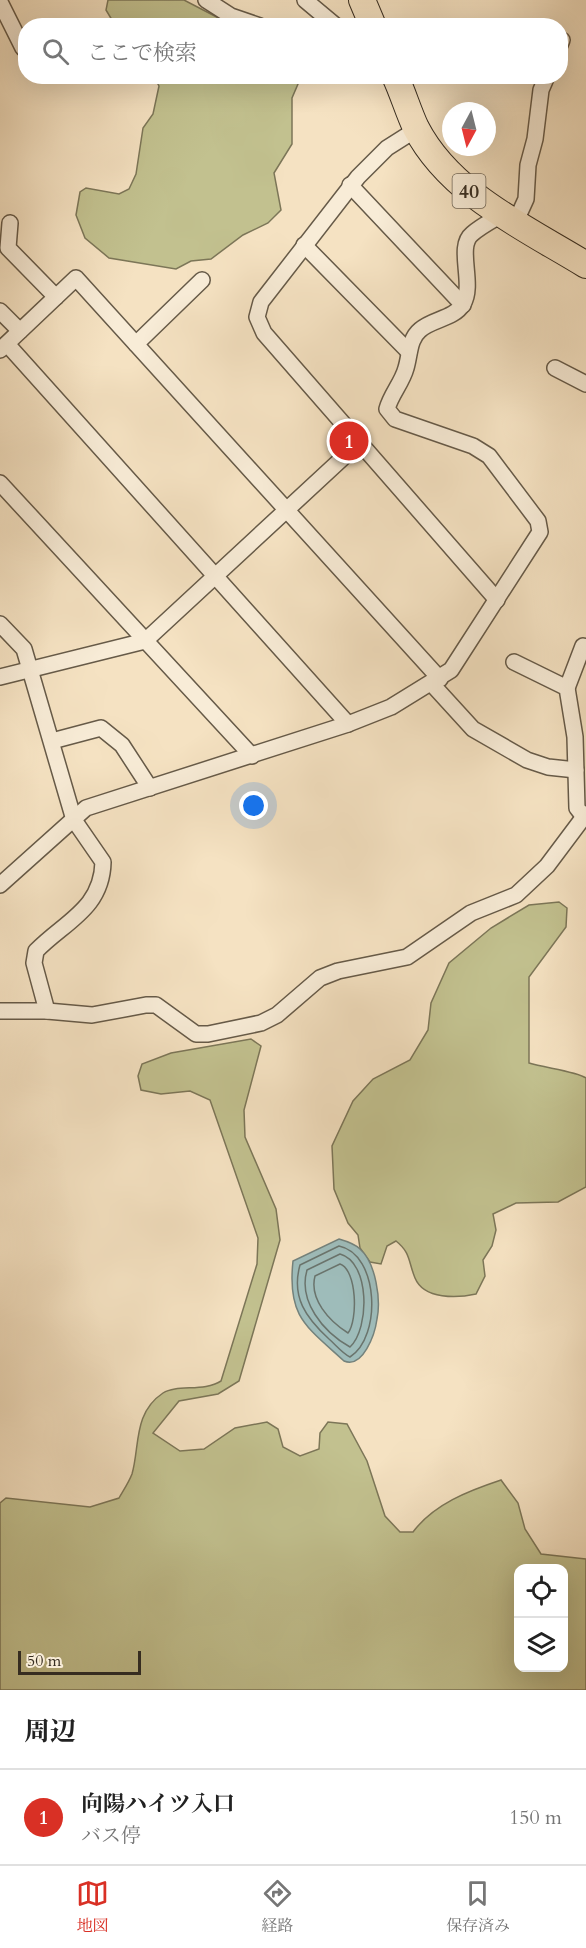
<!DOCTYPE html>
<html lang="ja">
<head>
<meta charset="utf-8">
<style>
	body { margin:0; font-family:Cardo,"Noto Serif JP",serif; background:#f6f6f6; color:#222 }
	.controls { position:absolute; right:18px; bottom:18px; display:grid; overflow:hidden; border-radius:12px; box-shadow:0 6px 24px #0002 }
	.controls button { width:54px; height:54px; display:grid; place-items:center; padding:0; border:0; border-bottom:2px solid #e0e0e0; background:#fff; color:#222; font:30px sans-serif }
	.compass { position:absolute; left:442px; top:102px; width:54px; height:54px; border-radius:50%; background:#fff; box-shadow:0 6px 24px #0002; rotate:187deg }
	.scale { position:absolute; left:18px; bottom:15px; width:123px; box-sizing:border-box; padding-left:6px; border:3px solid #362c20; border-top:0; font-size:16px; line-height:21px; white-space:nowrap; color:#362c20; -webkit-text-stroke:4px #f8ecd7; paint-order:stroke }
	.you { position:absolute; left:254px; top:806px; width:21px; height:21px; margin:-15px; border:4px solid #fff; border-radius:50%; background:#1a73e8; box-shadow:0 0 0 9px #1a73e833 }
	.badge { display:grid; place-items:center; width:39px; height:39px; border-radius:50%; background:#d93025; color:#fff; font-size:20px; font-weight:700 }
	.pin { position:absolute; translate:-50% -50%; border:3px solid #fff; box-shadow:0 2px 6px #0006 }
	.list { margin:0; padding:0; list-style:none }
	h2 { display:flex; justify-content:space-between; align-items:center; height:78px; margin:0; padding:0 24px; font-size:26px }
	h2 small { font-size:20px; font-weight:400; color:#767676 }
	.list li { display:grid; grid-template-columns:39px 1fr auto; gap:18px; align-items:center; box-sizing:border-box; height:96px; padding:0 24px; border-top:2px solid #e0e0e0 }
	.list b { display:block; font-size:22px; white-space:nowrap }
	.list p { margin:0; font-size:20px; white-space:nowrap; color:#767676 }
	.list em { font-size:20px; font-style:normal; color:#767676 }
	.icon { flex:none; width:33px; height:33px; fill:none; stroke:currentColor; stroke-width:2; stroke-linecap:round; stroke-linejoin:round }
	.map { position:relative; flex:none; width:586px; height:1690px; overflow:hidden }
	.search { position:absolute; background:#fff; box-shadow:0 6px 24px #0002; left:18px; right:18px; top:18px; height:66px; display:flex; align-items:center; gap:15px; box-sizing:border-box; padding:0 21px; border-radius:24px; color:#767676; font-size:22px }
	.sheet { height:174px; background:#fff }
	nav { display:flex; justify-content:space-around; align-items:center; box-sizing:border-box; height:84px; border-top:2px solid #e0e0e0; background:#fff; font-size:16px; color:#767676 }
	nav a { display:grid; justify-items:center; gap:3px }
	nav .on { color:#d93025 }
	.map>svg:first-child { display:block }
	.green { fill:#c2c18f; stroke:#7c7658; stroke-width:1.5; fill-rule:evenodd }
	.water { fill:#9ebcba; stroke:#74827c; stroke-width:1.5 }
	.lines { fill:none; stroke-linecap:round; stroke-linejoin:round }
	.shore { stroke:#6a746d; stroke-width:1.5 }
	.minor-casing { stroke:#665a48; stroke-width:18 }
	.primary-casing { stroke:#362c20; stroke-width:28 }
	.minor { stroke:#f8ecd7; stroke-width:15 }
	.primary { stroke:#f5e2c2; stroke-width:26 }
	.labels { text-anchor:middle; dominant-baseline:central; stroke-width:4.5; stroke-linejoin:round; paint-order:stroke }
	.shield { fill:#f8ecd7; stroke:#706657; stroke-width:1.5 }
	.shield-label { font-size:20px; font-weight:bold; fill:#362c20 }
</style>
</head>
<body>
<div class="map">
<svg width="586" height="1690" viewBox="0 0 586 1690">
	<rect width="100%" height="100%" fill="#f5e2c2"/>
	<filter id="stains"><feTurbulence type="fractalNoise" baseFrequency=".00333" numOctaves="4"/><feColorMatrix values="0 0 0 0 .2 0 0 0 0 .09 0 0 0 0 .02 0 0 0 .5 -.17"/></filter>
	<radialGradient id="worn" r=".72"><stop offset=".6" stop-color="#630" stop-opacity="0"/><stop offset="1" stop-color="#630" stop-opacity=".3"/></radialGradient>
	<g class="green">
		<polygon points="108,0 184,0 232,25 115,25 106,10"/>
		<polygon points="154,77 301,77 292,98 292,144 274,173 281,210 268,223 243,235 211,259 191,261 176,269 109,258 85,238 76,215 80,192 86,188 119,194 129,189 136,174 143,128 153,114 159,86"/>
		<path d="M 559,902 L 567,908 L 566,927 L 529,977 L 529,1063 C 545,1068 576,1071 586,1078 L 586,1187 L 558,1202 L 516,1203 L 493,1214 L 496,1230 L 492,1246 L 483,1260 L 485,1276 L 476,1294 C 458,1298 424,1300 415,1278 C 408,1261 411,1253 396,1241 L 387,1246 L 381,1264 L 370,1262 L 360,1248 L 358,1235 L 348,1223 L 334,1189 L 332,1146 L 353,1101 L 373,1079 L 410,1060 L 428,1030 L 431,1003 L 449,963 L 491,928 L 529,905 Z"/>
		<path d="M 251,1039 L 261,1046 L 244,1110 L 245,1137 L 276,1209 L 280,1240 L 239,1381 L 218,1394 L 179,1401 L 153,1433 L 180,1451 L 204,1449 L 235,1428 L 267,1422 L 278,1429 L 283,1447 L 300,1456 L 319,1449 L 320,1433 L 328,1422 L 347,1424 L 367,1461 L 385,1516 L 400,1532 L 413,1532 C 434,1504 468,1491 501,1480 L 518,1503 L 525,1529 L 541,1554 L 586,1559 L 586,1690 L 0,1690 L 0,1503 L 6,1498 L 90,1507 L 119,1498 C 123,1491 129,1482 132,1474 C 140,1446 133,1413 163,1393 C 177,1384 204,1392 221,1381 L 257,1264 L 258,1238 L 210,1100 L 190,1091 L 161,1094 L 141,1090 L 138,1076 L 142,1064 L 171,1053 ZM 564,1568 L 564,1668 L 518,1668 L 518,1568 Z"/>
	</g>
	<path class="water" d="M 339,1239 C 346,1241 355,1244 360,1249 C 376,1263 381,1300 377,1319 C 375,1334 363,1369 344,1361 C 306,1326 287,1317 293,1261 Z"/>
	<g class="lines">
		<g class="shore">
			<path d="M 339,1246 C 379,1254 382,1337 350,1357 C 342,1353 336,1345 329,1339 C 306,1318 291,1297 300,1265 Z"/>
			<path d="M 340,1254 C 370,1262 370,1328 350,1347 C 323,1332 298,1301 307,1270 Z"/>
			<path d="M 340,1264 C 357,1270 358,1320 348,1333 C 329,1321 309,1299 315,1276 Z"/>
		</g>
		<defs>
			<g id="minor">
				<polyline points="206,0 231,16 260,26"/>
				<polyline points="305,0 336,26"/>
				<polyline points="0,2 23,48"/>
				<polyline points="560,45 562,40"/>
				<polyline points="417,129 387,148 358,177 261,302 257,317 264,333 497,600"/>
				<polyline points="350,185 463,305"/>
				<polyline points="516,221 526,199 528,165 535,139 541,90 547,76"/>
				<polyline points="10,223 8,248 56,297"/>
				<polyline points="304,245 409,352"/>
				<polyline points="0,311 20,331"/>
				<polyline points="7,344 348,724"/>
				<polyline points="136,344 202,280"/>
				<polyline points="0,350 76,278 440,679"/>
				<polyline points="555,368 586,384"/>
				<polyline points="0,483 252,756"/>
				<path d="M 0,624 L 24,649 L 74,820 L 103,862 C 102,909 64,922 36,951 L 34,963 L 47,1011"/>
				<polyline points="514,662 567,688 575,737 577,808 584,817"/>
				<polyline points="0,677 145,641 361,441"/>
				<polyline points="431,683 473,729 527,760 548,767 576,770"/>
				<polyline points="567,688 583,646"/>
				<polyline points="52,741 101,728 122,745 150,788"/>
				<path d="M 0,885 L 86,808 L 348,724 L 391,707 L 451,670 L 540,532 L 538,521 L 489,456 L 473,446 L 395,419 L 387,409 C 391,394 402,383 406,368 C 410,355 409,339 420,330 C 432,319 454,319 463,304 C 475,284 456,247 472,234 C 481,226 493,220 503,214"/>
				<polyline points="0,1011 47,1011 92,1015 146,1005 156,1005 196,1034 208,1034 261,1023 277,1015 320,978 338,971 407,957 471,913 516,895 547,866 586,814"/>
			</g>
			<g id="primary">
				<polyline points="362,0 373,26"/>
				<path d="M 395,76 C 403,93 408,111 416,128 C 450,194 526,228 586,265"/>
			</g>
		</defs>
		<use href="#minor" class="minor-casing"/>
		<use href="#primary" class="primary-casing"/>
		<use href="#minor" class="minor"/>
		<use href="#primary" class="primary"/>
	</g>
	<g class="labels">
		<rect class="shield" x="452.5" y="174" width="33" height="34" rx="4.5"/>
		<g class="shield-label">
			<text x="469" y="191">40</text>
		</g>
	</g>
	<rect width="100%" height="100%" filter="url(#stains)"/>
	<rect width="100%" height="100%" fill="url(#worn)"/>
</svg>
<div class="controls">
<button><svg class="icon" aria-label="locate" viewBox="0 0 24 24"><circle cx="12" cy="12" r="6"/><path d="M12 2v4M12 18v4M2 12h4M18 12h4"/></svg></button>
<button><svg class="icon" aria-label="layers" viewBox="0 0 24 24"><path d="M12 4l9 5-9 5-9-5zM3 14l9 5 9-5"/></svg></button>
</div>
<svg class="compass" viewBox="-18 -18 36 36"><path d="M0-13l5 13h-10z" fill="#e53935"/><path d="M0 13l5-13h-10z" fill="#767676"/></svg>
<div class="scale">50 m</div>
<div class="you"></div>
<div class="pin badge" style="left:349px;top:441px">1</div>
<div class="search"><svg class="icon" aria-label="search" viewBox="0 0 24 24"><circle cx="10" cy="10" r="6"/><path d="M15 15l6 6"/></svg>ここで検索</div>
</div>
<section class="sheet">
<h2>周辺<small></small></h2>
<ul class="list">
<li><span class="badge">1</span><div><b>向陽ハイツ入口</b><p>バス停</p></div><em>150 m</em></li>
</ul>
</section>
<nav>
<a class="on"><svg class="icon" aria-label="map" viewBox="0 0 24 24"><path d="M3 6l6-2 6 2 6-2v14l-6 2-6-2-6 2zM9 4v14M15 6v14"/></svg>地図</a>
<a><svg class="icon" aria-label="directions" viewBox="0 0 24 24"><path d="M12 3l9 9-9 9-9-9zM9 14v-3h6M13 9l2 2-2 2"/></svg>経路</a>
<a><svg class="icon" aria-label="saved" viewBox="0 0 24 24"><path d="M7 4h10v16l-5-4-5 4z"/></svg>保存済み</a>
</nav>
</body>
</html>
